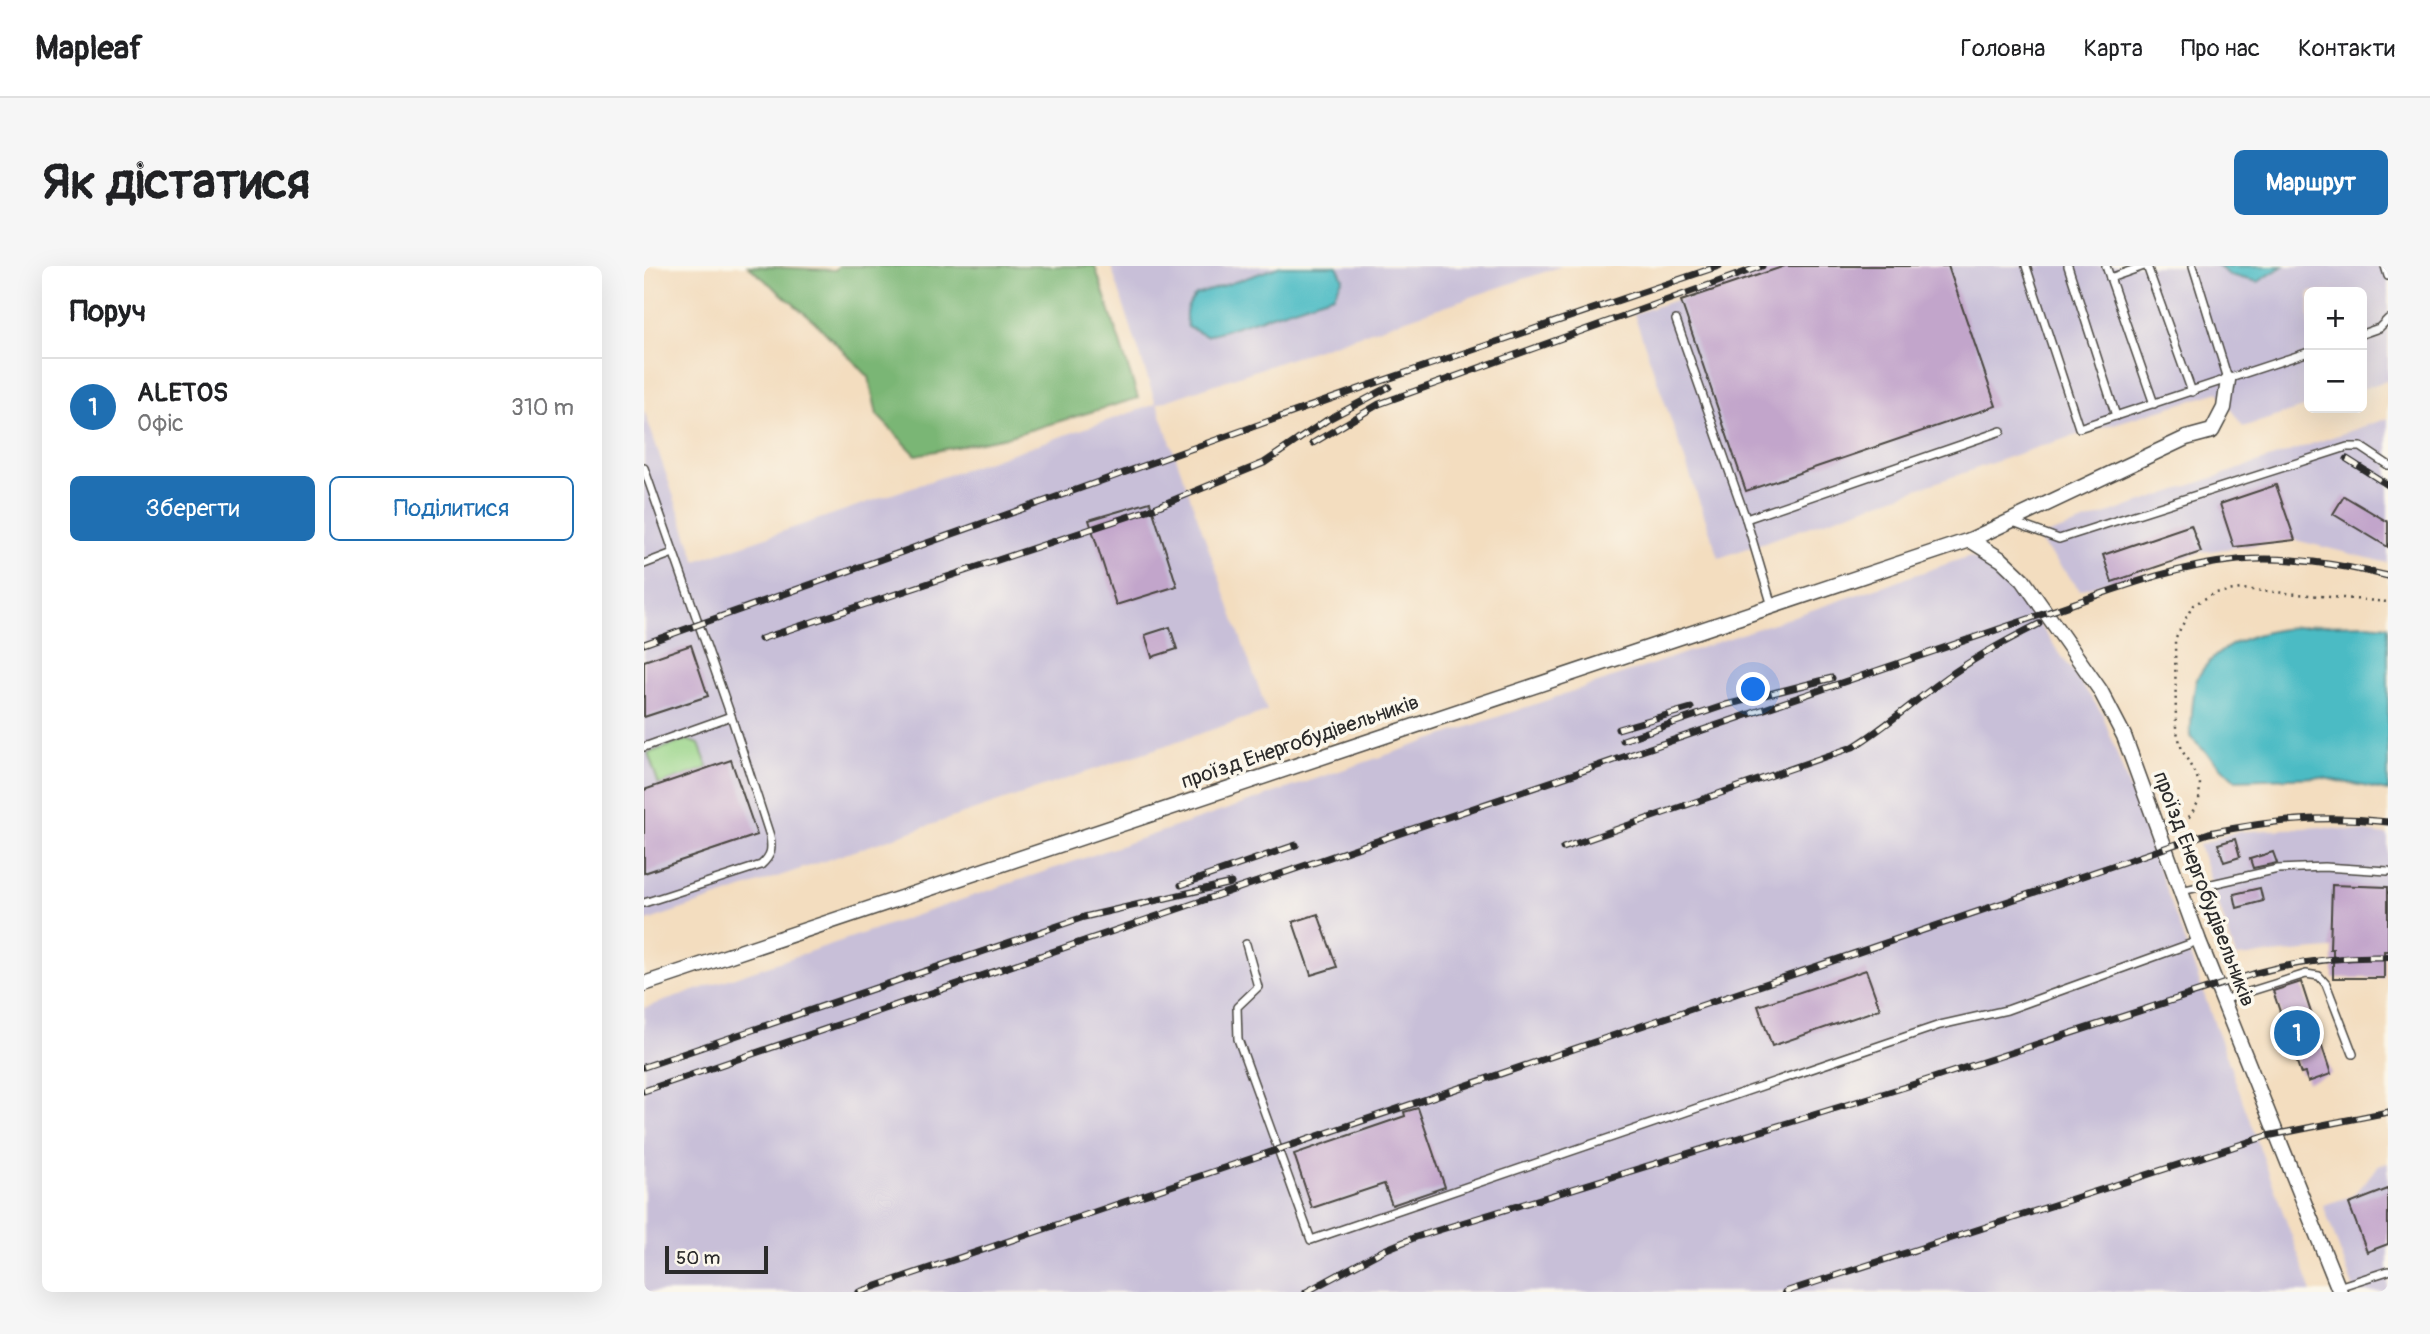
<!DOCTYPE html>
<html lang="uk">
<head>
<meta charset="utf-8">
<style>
	body { margin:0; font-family:Pangolin,sans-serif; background:#f6f6f6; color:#202124 }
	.controls { position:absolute; right:21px; top:21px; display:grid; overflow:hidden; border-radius:10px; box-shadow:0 7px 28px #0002 }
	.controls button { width:63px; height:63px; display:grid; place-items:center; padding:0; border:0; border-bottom:2px solid #e0e0e0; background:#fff; color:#202124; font:35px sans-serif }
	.scale { position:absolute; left:21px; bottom:18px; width:103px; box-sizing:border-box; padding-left:7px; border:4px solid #2b2b2b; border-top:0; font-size:19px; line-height:24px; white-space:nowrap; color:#2b2b2b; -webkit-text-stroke:5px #fbf7ec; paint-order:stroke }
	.you { position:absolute; left:1110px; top:424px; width:24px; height:24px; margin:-18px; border:5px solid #fff; border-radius:50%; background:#1a73e8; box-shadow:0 0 0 10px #1a73e833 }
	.badge { display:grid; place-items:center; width:46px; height:46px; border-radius:50%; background:#1f6fb2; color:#fff; font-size:23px; font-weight:700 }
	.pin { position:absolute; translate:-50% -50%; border:4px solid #fff; box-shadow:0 2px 7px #0006 }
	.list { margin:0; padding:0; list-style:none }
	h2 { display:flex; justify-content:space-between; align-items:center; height:91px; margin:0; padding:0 28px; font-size:30px }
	h2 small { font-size:23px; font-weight:400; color:#757577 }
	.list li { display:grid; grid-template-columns:46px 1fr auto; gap:21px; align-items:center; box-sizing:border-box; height:98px; padding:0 28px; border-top:2px solid #e0e0e0 }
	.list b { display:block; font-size:26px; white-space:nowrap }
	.list p { margin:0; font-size:23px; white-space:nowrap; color:#757577 }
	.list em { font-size:23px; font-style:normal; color:#757577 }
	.actions { display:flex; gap:14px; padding:21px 28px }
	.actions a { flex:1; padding:16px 0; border:2px solid #1f6fb2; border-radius:10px; text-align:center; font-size:24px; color:#1f6fb2 }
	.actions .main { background:#1f6fb2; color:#fff }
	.map { position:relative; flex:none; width:1744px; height:1026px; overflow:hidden; border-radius:10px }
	header { display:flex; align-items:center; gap:42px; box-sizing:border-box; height:98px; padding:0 35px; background:#fff; border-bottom:2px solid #e0e0e0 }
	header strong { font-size:33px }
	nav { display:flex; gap:38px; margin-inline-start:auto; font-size:24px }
	.intro { display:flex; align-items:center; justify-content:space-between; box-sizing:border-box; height:168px; padding:0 42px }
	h1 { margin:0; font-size:49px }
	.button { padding:18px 32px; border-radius:10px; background:#1f6fb2; color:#fff; font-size:24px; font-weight:700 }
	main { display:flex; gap:42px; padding:0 42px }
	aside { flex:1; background:#fff; border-radius:10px; box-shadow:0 7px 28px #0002 }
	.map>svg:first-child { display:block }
	.industrial { fill:#c8bfd8 }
	.green { fill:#98d488; stroke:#62805a; stroke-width:2 }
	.forest { fill:#7ab674; stroke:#527050; stroke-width:2 }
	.water { fill:#4cbbc4; stroke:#3c7378; stroke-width:2 }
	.building { fill:#c2a5cb }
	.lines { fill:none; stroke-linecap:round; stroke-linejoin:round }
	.lane-casing { stroke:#494641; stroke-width:10 }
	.street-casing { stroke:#494641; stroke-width:17 }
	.path { stroke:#494641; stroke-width:2.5; stroke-dasharray:2 5; stroke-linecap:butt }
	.lane { stroke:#fff; stroke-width:7 }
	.street { stroke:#fff; stroke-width:14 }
	.rail-casing { stroke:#2b2b2b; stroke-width:7 }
	.rail { stroke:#fbf7ec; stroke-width:4.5; stroke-dasharray:13; stroke-linecap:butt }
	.labels { text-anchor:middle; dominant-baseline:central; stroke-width:7; stroke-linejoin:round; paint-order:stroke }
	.street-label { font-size:21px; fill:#2b2b2b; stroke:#fbf7ec }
</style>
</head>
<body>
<header>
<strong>Mapleaf</strong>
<nav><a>Головна</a><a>Карта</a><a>Про нас</a><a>Контакти</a></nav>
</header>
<div class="intro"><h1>Як дістатися</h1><a class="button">Маршрут</a></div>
<main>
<aside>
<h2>Поруч<small></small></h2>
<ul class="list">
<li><span class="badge">1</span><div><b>ALETOS</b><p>Офіс</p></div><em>310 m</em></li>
</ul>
<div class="actions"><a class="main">Зберегти</a><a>Поділитися</a></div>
</aside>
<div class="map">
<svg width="1744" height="1026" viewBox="0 0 1744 1026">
	<rect width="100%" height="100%" fill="#fbf7ec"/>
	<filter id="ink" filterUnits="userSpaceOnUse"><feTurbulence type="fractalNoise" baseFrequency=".0143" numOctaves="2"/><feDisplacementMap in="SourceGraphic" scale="14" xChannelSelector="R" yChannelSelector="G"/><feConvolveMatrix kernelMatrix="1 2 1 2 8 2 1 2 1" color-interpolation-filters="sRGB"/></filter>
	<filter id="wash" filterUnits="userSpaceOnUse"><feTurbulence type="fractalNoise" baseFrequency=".00686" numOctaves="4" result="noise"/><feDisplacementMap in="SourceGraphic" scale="28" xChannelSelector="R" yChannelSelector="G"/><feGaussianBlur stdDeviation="1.57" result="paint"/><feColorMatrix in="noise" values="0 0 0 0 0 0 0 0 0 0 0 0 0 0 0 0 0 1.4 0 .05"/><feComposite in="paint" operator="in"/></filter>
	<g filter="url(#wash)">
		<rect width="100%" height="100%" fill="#f3ddbf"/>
		<g class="industrial">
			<polygon points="467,0 918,0 513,138 623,445 0,656 0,144 52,295 512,138"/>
			<polygon points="1131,0 1744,0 1744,114 1718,123 1718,26 1665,26 1665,140 1599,161 1575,126 1394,181 1075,292 990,48"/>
			<polygon points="1744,152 1744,297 1651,274 1557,286 1436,324 1393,272"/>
			<polygon points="1326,290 1359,307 1458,447 1668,1026 0,1026 0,742"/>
			<polygon points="1677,561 1744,569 1744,685 1686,683 1592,691 1555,579 1591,566"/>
			<polygon points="1744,897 1744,1026 1711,1026 1679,939 1708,930 1735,899"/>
		</g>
		<polygon class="green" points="43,474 55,478 64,502 15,519 4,487"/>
		<polygon class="forest" points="104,0 191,4 195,0 451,0 494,132 362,171 272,189 233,149 225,111 171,56"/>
		<g class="water">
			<path d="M 637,0 L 693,0 L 699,12 L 690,29 L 562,70 L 544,61 C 539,47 543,39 552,29 Z"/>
			<polygon points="1574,0 1639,0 1614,16 1585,9"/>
			<path d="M 1723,358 L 1744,360 L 1744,525 L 1675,511 L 1591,514 L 1546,471 C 1548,457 1548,422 1554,411 C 1584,357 1670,359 1723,358 Z"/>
		</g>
		<g id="blocks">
			<g class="building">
				<polygon points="1141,0 1304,0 1352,140 1102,225 1037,35"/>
				<polygon points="1632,219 1651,274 1590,281 1576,238"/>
				<polygon points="1700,230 1744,256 1744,281 1689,248"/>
				<polygon points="506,236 533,320 472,339 445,254"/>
				<polygon points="1547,259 1557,286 1468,316 1459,289"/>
				<polygon points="526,361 533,383 508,391 501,369"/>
				<polygon points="47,379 64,430 0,451 0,395"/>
				<polygon points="87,494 113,569 0,607 0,524"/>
				<polygon points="1591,573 1596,591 1580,596 1574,578"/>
				<polygon points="1629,586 1633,597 1609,602 1606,593"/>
				<polygon points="1688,619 1744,621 1744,685 1740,685 1740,712 1689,712 1689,683 1686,683"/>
				<polygon points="1616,622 1619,635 1593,642 1590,628"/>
				<polygon points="674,648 693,701 667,709 649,656"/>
				<polygon points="1222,704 1236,743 1128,780 1114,740"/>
				<polygon points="1657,716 1687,808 1664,816 1661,807 1657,808 1629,725"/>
				<polygon points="774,842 801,921 748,939 740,918 668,942 650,888 761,850 760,846"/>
				<polygon points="1744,923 1744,978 1723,986 1705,938"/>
			</g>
		</g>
	</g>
	<g filter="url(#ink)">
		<use href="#blocks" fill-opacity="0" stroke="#494641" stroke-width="2"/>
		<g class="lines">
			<defs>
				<g id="lane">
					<polyline points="1382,0 1435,162 1665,86"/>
					<polyline points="1424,0 1472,150"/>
					<polyline points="1462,0 1510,138"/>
					<polyline points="1503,0 1548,126"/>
					<polyline points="1549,0 1584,113"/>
					<polyline points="1741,0 1744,10"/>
					<polyline points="1466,12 1500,0"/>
					<polyline points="1032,54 1102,253 1128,340"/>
					<polyline points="1718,68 1735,62 1744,53"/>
					<polyline points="0,202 87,450 0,481"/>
					<polyline points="1102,253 1357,165"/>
					<polyline points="1369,256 1415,273 1703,181 1717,181 1744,199"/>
					<polyline points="0,298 29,287"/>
					<polyline points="1537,625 1634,603 1680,601 1744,605"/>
					<path d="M 0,637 L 117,599 C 128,589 128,583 126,570 L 87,450"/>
					<polyline points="602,678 614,721 593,741 594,773 667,974 1296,759 1363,744 1554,675"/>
					<polyline points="1579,734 1662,708 1675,710 1682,718 1709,788"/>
					<polyline points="1694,1021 1744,1005"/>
				</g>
				<g id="street">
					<polyline points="1326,274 1358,294 1379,314 1456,424 1480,470 1555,675 1696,1026"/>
					<polyline points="0,718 1326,274 1542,172 1568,165 1580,142 1584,114"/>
				</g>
			</defs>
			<use href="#lane" class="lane-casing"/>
			<use href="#street" class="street-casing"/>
			<polyline class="path" points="1528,564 1545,551 1555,535 1556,517 1538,484 1532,462 1531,373 1549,339 1571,327 1597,323 1744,336"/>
			<use href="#lane" class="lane"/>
			<use href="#street" class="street"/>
			<defs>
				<g id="rail">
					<polyline points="669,177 735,138 1118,0"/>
					<polyline points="1703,193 1744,219"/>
					<polyline points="117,373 510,242 620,197 683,154 745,121"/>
					<polyline points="0,378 726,119 1075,0"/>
					<polyline points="974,463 1047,442"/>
					<polyline points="979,474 1082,439 1188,412"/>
					<path d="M 919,582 L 1209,481 C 1242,461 1270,435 1301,413 C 1331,391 1363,374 1395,358"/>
					<polyline points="537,619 652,579"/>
					<polyline points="0,801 440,651 587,617"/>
					<path d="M 0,825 L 1402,347 C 1464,326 1528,300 1594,294 C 1645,290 1694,298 1744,310"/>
					<path d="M 215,1026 L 1565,567 C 1628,554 1680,549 1744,556"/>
					<path d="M 662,1026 L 740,984 L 772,971 L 1274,817 L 1612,707 C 1656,695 1699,690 1744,691"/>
					<polyline points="1141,1026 1623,870 1744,846"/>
				</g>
			</defs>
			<use href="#rail" class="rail-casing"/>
			<use href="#rail" class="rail"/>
		</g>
	</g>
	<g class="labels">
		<g class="street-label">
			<text transform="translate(656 476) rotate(-19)">проїзд Енергобудівельників</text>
			<text transform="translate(1560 623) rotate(69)">проїзд Енергобудівельників</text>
		</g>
	</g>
</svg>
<div class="controls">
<button>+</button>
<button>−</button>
</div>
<div class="scale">50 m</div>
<div class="you"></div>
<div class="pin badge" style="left:1653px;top:767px">1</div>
</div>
</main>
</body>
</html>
